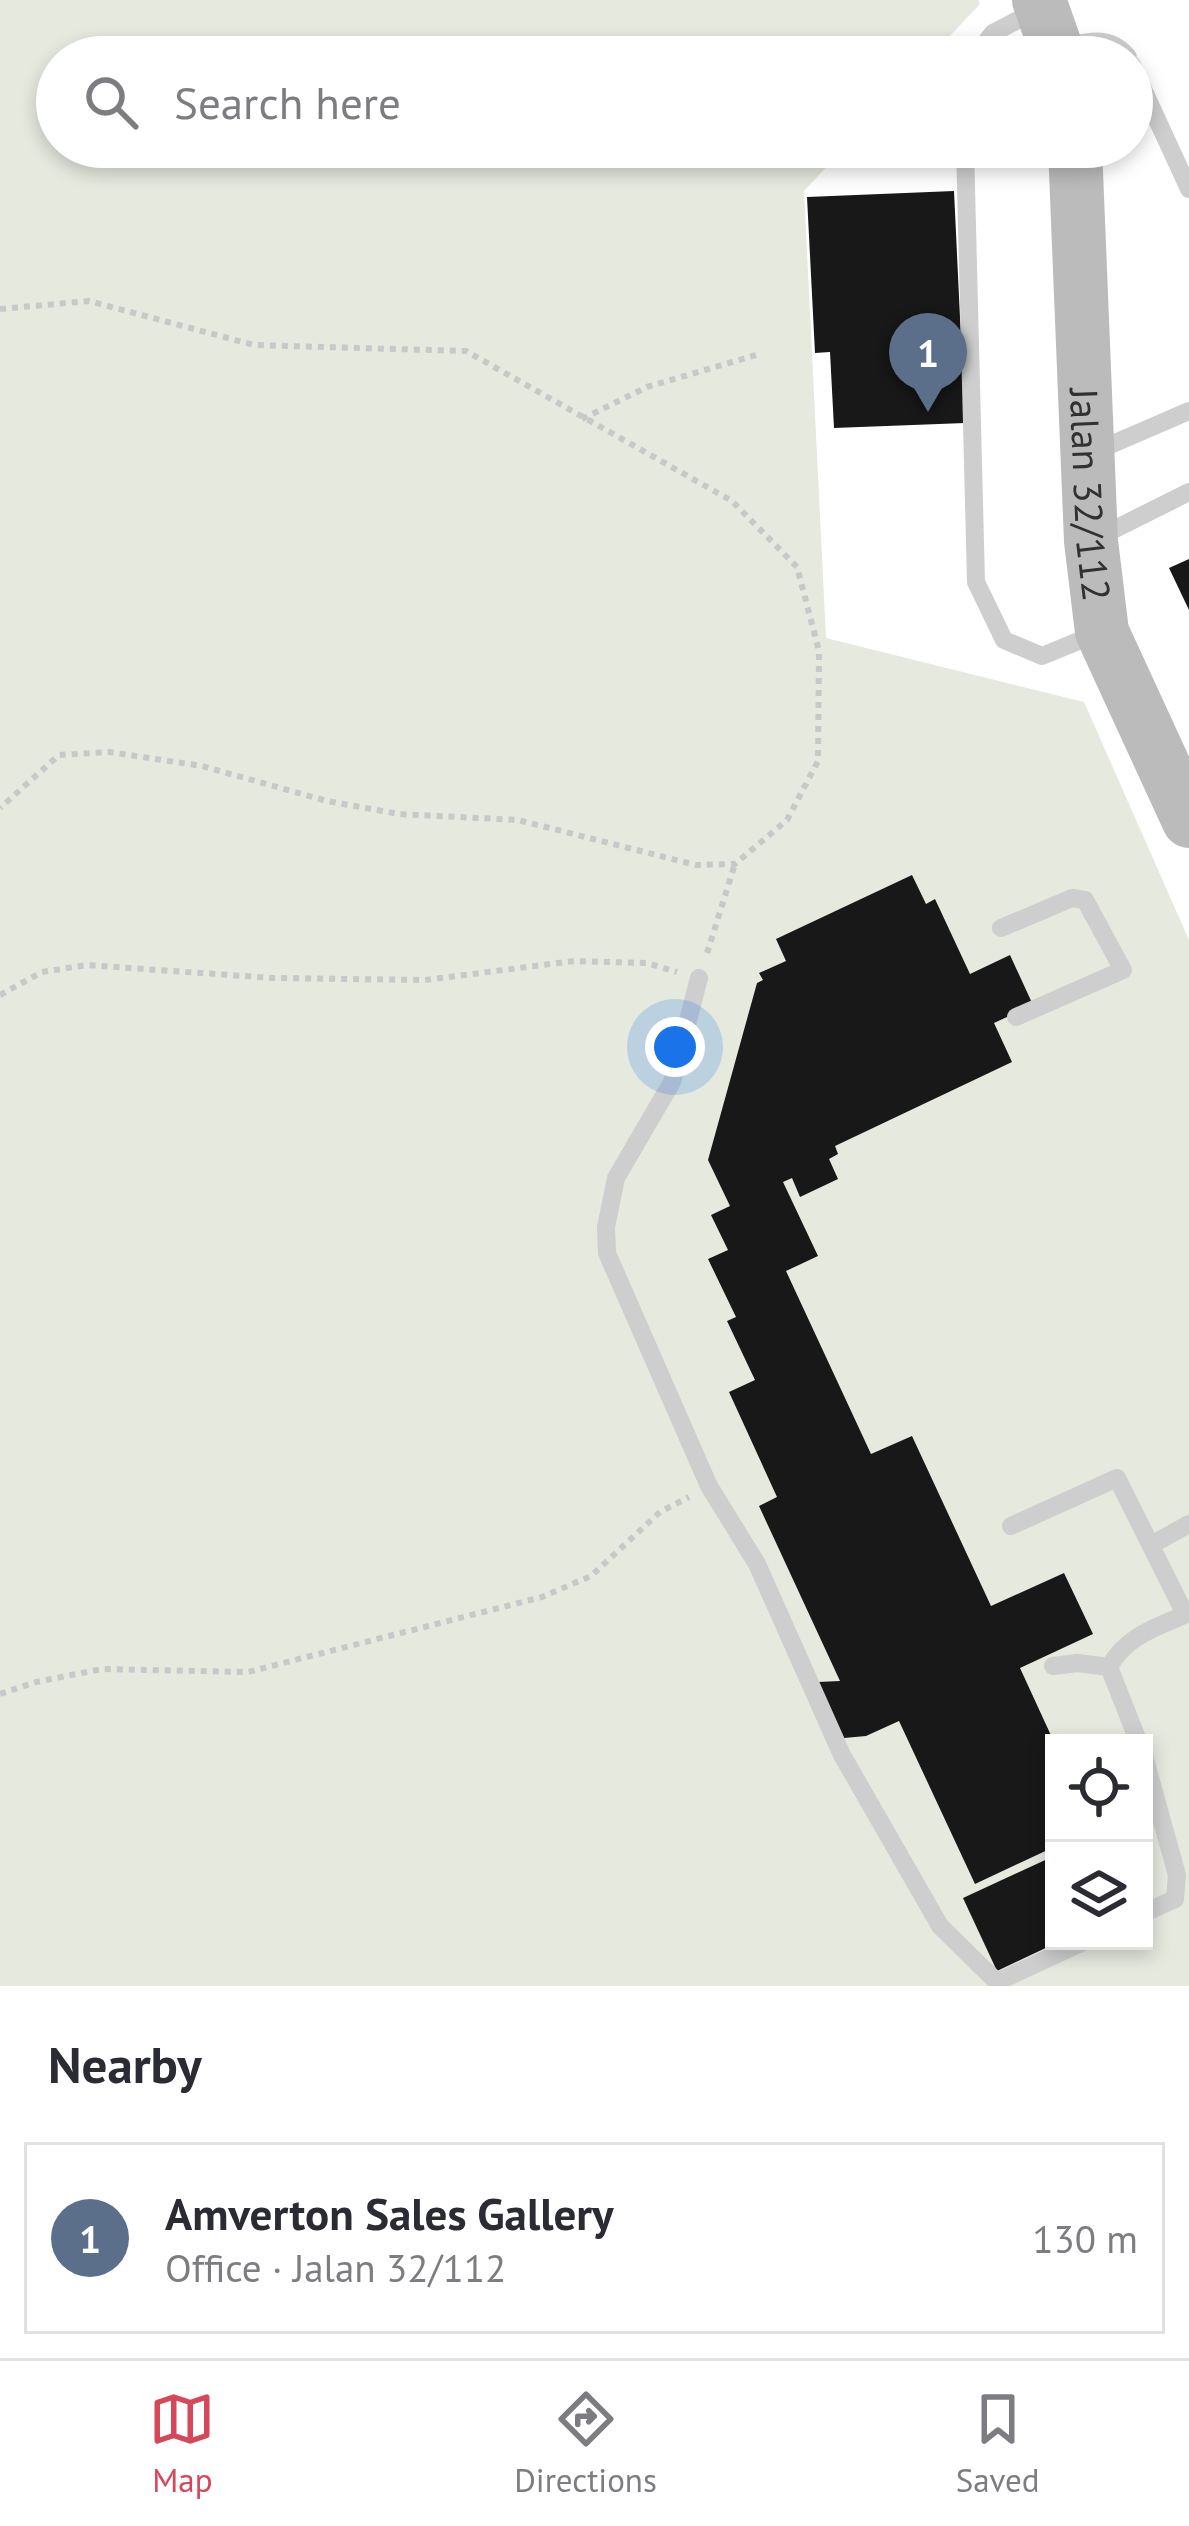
<!DOCTYPE html>
<html lang="en">
<head>
<meta charset="utf-8">
<style>
	body { margin:0; font-family:"PT Sans",sans-serif; background:#f7f7f7; color:#2b2b33 }
	.controls { position:absolute; right:36px; bottom:36px; display:grid; overflow:hidden; border-radius:0px; box-shadow:0 6px 18px #0003 }
	.controls button { width:108px; height:108px; display:grid; place-items:center; padding:0; border:0; border-bottom:3px solid #e1e1e2; background:#fff; color:#2b2b33; font:60px sans-serif }
	.you { position:absolute; left:675px; top:1047px; width:42px; height:42px; margin:-30px; border:9px solid #fff; border-radius:50%; background:#1a73e8; box-shadow:0 0 0 18px #1a73e833 }
	.badge { display:grid; place-items:center; width:78px; height:78px; border-radius:50%; background:#d4485a; color:#fff; font-size:39px; font-weight:700 }
	.pin { position:absolute; translate:-50% -99px; filter:drop-shadow(0 3px 6px #0008) }
	.pin::after { content:''; position:absolute; top:63px; width:42px; height:36px; background:inherit; clip-path:polygon(0 0,100% 0,50% 100%) }
	.list { margin:0; padding:0; list-style:none }
	h2 { display:flex; justify-content:space-between; align-items:center; height:156px; margin:0; padding:0 48px; font-size:51px }
	h2 small { font-size:39px; font-weight:400; color:#7c7c81 }
	.list li { display:grid; grid-template-columns:78px 1fr auto; gap:36px; align-items:center; box-sizing:border-box; height:192px; margin:0 24px 24px; padding:0 24px; border:3px solid #e1e1e2; border-radius:0px }
	.list b { display:block; font-size:45px; white-space:nowrap }
	.list p { margin:0; font-size:39px; white-space:nowrap; color:#7c7c81 }
	.list em { font-size:39px; font-style:normal; color:#7c7c81 }
	.icon { flex:none; width:66px; height:66px; fill:none; stroke:currentColor; stroke-width:2; stroke-linecap:round; stroke-linejoin:round }
	.map { position:relative; flex:none; width:1189px; height:1986px; overflow:hidden }
	.search { position:absolute; background:#fff; box-shadow:0 6px 18px #0003; left:36px; right:36px; top:36px; height:132px; display:flex; align-items:center; gap:30px; box-sizing:border-box; padding:0 42px; border-radius:66px; color:#7c7c81; font-size:45px }
	.sheet { height:372px; background:#fff }
	nav { display:flex; justify-content:space-around; align-items:center; box-sizing:border-box; height:168px; border-top:3px solid #e1e1e2; background:#fff; font-size:33px; color:#7c7c81 }
	nav a { display:grid; justify-items:center; gap:6px }
	nav .on { color:#d4485a }
	.map>svg:first-child { display:block }
	.green { fill:#e5e9de; fill-rule:evenodd }
	.building { fill:#181818 }
	.lines { fill:none; stroke-linecap:round; stroke-linejoin:round }
	.path { stroke:#c8c8c8; stroke-width:6; stroke-dasharray:6 6; stroke-linecap:butt }
	.lane { stroke:#cecece; stroke-width:18 }
	.secondary { stroke:#bbb; stroke-width:54 }
	.labels { text-anchor:middle; dominant-baseline:central; stroke-width:12; stroke-linejoin:round; paint-order:stroke }
	.street-label { font-size:39px; fill:#313131; stroke:#fff }
</style>
</head>
<body>
<div class="map">
<svg width="1189" height="1986" viewBox="0 0 1189 1986">
	<rect width="100%" height="100%" fill="#fff"/>
	<path class="green" d="M 0,0 L 978,0 L 980,4 L 930,57 L 57,57 L 57,147 L 845,147 L 804,191 L 826,638 L 1084,702 L 1189,940 L 1189,1986 L 0,1986 ZM 1054,1743 L 1144,1743 L 1144,1941 L 1054,1941 Z"/>
	<g class="building">
		<polygon points="954,191 965,423 834,428 830,352 815,353 807,197"/>
		<polygon points="1189,559 1189,610 1169,568"/>
		<polygon points="912,875 926,904 935,899 970,974 1010,955 1033,1005 994,1023 1012,1062 835,1146 838,1154 829,1159 838,1179 800,1197 792,1178 783,1182 818,1256 786,1271 871,1454 912,1436 991,1606 1064,1573 1093,1634 1020,1668 1054,1742 1054,1847 975,1884 899,1721 866,1736 844,1738 818,1682 840,1681 759,1506 777,1497 729,1392 755,1380 727,1321 736,1317 708,1259 728,1250 711,1215 730,1206 708,1160 757,983 763,980 759,973 786,961 776,939"/>
		<polygon points="1054,1856 1054,1944 997,1971 963,1898"/>
	</g>
	<g class="lines">
		<g class="path">
			<polyline points="0,309 89,301 254,345 466,351 732,501 797,567 819,651 818,761 787,820 735,864 696,865 518,820 399,814 327,801 202,766 109,752 59,755 0,808"/>
			<polyline points="582,419 647,387 756,355"/>
			<polyline points="707,953 735,864"/>
			<polyline points="0,995 42,972 87,965 272,978 425,980 574,961 647,963 677,972"/>
			<polyline points="0,1694 36,1682 102,1669 248,1672 542,1597 591,1576 660,1512 689,1497"/>
		</g>
		<g class="lane">
			<path d="M 1061,47 C 1088,42 1109,34 1128,57"/>
			<polyline points="975,57 993,33 1037,10"/>
			<polyline points="1132,65 1189,189"/>
			<polyline points="965,147 976,582 1004,640 1042,656 1098,633"/>
			<polyline points="1094,452 1189,411"/>
			<polyline points="1095,539 1189,492"/>
			<polyline points="1001,928 1072,898 1085,900 1123,970 1016,1017"/>
			<polyline points="699,978 672,1082 616,1178 606,1227 607,1253 709,1486 757,1564 842,1755 940,1926 997,1982 1085,1941"/>
			<polyline points="1011,1526 1117,1478 1185,1614"/>
			<polyline points="1151,1545 1189,1524"/>
			<polyline points="1053,1666 1077,1663 1109,1667"/>
			<path d="M 1139,1743 L 1109,1667 C 1127,1635 1157,1627 1189,1613"/>
			<polyline points="1144,1756 1177,1875 1175,1899 1144,1913"/>
		</g>
		<g class="secondary">
			<polyline points="1039,0 1059,57"/>
			<path id="s1" d="M 1075,147 L 1091,541 L 1102,632 L 1189,821"/>
		</g>
	</g>
	<g class="labels">
		<g class="street-label">
			<text stroke="none"><textPath href="#s1" startOffset="348">Jalan 32/112</textPath></text>
		</g>
	</g>
</svg>
<div class="controls">
<button><svg class="icon" aria-label="locate" viewBox="0 0 24 24"><circle cx="12" cy="12" r="6"/><path d="M12 2v4M12 18v4M2 12h4M18 12h4"/></svg></button>
<button><svg class="icon" aria-label="layers" viewBox="0 0 24 24"><path d="M12 4l9 5-9 5-9-5zM3 14l9 5 9-5"/></svg></button>
</div>
<div class="you"></div>
<div class="pin badge" style="left:928px;top:412px;background:#5c6f8a">1</div>
<div class="search"><svg class="icon" aria-label="search" viewBox="0 0 24 24"><circle cx="10" cy="10" r="6"/><path d="M15 15l6 6"/></svg>Search here</div>
</div>
<section class="sheet">
<h2>Nearby<small></small></h2>
<ul class="list">
<li><span class="badge" style="background:#5c6f8a">1</span><div><b>Amverton Sales Gallery</b><p>Office · Jalan 32/112</p></div><em>130 m</em></li>
</ul>
</section>
<nav>
<a class="on"><svg class="icon" aria-label="map" viewBox="0 0 24 24"><path d="M3 6l6-2 6 2 6-2v14l-6 2-6-2-6 2zM9 4v14M15 6v14"/></svg>Map</a>
<a><svg class="icon" aria-label="directions" viewBox="0 0 24 24"><path d="M12 3l9 9-9 9-9-9zM9 14v-3h6M13 9l2 2-2 2"/></svg>Directions</a>
<a><svg class="icon" aria-label="saved" viewBox="0 0 24 24"><path d="M7 4h10v16l-5-4-5 4z"/></svg>Saved</a>
</nav>
</body>
</html>
